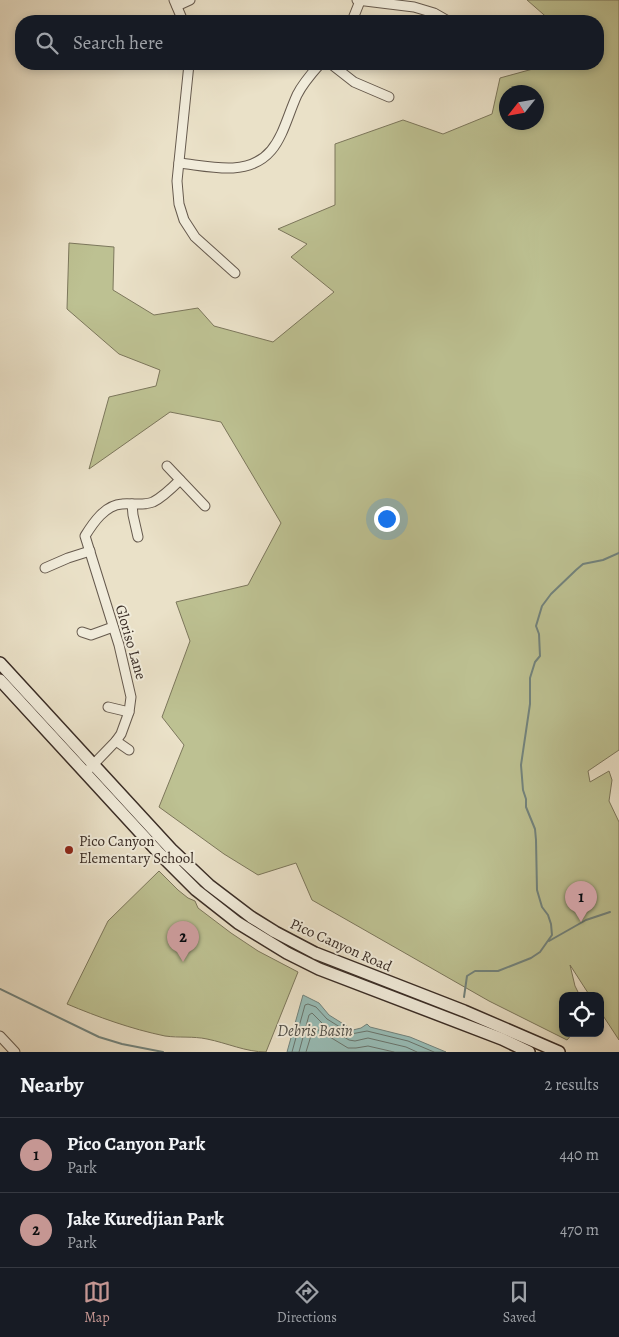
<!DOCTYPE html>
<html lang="en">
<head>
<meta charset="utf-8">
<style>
	body { margin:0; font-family:Alegreya,serif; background:#20242c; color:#f1f3f6 }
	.controls { position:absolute; right:15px; bottom:15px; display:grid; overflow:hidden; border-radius:10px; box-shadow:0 2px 8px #0003 }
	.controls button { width:45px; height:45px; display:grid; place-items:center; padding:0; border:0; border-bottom:1px solid #363941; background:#171b24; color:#f1f3f6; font:25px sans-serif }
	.compass { position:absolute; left:499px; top:85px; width:45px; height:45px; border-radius:50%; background:#171b24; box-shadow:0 2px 8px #0003; rotate:239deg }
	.you { position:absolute; left:386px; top:518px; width:18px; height:18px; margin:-12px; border:4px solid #fff; border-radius:50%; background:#1a73e8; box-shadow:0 0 0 8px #1a73e833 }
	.badge { display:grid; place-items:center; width:32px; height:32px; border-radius:50%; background:#c59692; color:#111; font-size:16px; font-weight:700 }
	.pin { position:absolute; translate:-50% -41px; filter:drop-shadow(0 1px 2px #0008) }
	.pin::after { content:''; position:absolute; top:26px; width:18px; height:15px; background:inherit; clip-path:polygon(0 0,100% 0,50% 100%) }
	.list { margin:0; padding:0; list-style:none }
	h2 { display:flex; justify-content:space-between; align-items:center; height:65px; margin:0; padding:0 20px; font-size:21px }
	h2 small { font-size:16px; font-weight:400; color:#9ea1a6 }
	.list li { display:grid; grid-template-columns:32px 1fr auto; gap:15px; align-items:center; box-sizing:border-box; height:75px; padding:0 20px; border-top:1px solid #363941 }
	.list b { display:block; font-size:19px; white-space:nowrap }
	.list p { margin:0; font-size:16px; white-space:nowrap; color:#9ea1a6 }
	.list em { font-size:16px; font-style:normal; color:#9ea1a6 }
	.icon { flex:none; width:28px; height:28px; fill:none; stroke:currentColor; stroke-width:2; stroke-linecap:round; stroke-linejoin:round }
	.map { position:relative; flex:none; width:619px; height:1052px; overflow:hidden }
	.search { position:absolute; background:#171b24; box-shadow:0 2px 8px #0003; left:15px; right:15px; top:15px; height:55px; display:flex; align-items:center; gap:12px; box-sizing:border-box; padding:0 18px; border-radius:20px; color:#9ea1a6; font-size:19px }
	.sheet { height:215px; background:#171b24 }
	nav { display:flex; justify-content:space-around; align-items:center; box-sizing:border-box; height:70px; border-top:1px solid #363941; background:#171b24; font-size:14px; color:#9ea1a6 }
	nav a { display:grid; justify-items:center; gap:2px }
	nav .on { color:#c59692 }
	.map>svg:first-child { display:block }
	.green { fill:#bdc192; stroke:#7c775c; fill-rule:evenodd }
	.water { fill:#98bdb7; stroke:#72837d }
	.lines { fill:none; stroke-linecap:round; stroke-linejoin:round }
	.shore { stroke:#69756e; stroke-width:1 }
	.stream { stroke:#72837d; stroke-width:2 }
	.street-casing { stroke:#665a4e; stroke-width:11 }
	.secondary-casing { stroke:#3a2d26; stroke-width:14 }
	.street { stroke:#f1ecdb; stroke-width:9 }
	.secondary { stroke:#f1ecdb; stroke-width:11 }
	.poi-dot { fill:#8f2418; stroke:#f1ecdb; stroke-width:2 }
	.labels { text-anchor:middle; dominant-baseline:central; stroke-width:4; stroke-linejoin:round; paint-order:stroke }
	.street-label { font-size:15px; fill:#3a2d26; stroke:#f1ecdb }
	.poi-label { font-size:15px; fill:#3a2d26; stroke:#f1ecdb; text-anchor:start }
	.water-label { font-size:16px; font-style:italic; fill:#52514a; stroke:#f1ecdb }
</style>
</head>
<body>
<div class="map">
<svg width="619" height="1052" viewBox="0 0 619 1052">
	<rect width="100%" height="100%" fill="#eae1c8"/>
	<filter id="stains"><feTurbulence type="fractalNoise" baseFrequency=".004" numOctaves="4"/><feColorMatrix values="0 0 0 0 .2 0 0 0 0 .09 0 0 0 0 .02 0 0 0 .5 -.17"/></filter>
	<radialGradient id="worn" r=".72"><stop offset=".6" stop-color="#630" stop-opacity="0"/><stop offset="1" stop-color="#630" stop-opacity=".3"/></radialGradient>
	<g class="green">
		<path d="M 527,0 L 619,0 L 619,750 L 588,771 L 590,782 L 609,771 L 612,780 L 609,801 L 619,822 L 619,1040 L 600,1011 L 600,996 L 590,996 L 570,965 L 575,986 L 580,996 L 563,996 L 563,1033 L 573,1033 L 567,1040 L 489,1001 L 312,900 L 296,863 L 258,875 L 224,854 L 159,807 L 184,745 L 162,717 L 190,641 L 176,602 L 248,585 L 281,523 L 221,422 L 170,412 L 89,469 L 109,397 L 156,386 L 160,370 L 119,354 L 67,309 L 69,243 L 114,247 L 113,290 L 154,315 L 198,308 L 214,326 L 273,342 L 334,292 L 291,257 L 307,244 L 278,229 L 335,205 L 335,144 L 403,120 L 443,134 L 492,114 L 500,78 L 551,64 L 598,64 L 598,21 L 551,21 ZM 506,92 L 536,92 L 536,122 L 506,122 Z"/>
		<path d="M 159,871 L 178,890 L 188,898 L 195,901 L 198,908 L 231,933 L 258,951 L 298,972 L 266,1052 C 246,1052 227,1043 207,1039 C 193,1036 179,1038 165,1036 C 131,1029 98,1017 67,1004 L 108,921 Z"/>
	</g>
	<polygon class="water" points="303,995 319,1003 329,1015 353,1030 361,1028 367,1024 370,1027 410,1037 446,1052 287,1052"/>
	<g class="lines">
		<g class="shore">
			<polyline points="292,1052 305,1005 308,1004 316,1007 327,1019 351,1034 367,1031 408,1041 434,1052"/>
			<polyline points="299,1052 309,1015 312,1013 323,1024 349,1040 355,1041 368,1038 406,1047 417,1052"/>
			<polyline points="306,1052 313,1029 315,1028 348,1048 356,1048 368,1046 394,1052"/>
		</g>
		<g class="stream">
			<polyline points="549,941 586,920 610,912"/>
			<polyline points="0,989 99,1037 122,1044 163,1052"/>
			<polyline points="464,997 467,976 475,971 498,971 531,958 540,952 552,935 551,924 548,915 542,907 537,890 536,840 535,829 526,807 526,799 523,790 521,765 530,704 530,678 535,662 540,656 539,634 536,626 542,606 551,594 576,570 583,564 603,560 619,553"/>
		</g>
		<defs>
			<g id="street">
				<polyline points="174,0 183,21"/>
				<polyline points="357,0 414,7 434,13 448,21"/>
				<polyline points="177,6 190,0"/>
				<polyline points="352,21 360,1"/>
				<polyline points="189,64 177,181 179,204 184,220 195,237 235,273"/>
				<polyline points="331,64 354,82 389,97"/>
				<path d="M 179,163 C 197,165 216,169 233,168 C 279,165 282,128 297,95 C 303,83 312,73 320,64"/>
				<polyline points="167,466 205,506"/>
				<polyline points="132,504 133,515 138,537"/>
				<polyline points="45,568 68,558 90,551"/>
				<polyline points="82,632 91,635 113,627"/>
				<polyline points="108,707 129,712"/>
				<polyline points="116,741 129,750"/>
				<path d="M 90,768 L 116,741 L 121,734 L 129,712 L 131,697 L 119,645 L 85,536 C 93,523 105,505 122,504 C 132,503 143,506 153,502 C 163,497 172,488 180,480"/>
				<polyline points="0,1036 15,1052"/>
			</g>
			<g id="secondary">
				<polyline points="0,663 171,849 209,885 251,917 275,932 315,953 464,1011 559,1052"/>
				<polyline points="0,680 159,853 196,890 238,923 287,953 319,969 502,1039 529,1052"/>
			</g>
		</defs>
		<use href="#street" class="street-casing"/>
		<use href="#secondary" class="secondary-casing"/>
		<use href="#street" class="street"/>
		<use href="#secondary" class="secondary"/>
	</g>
	<circle class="poi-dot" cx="69" cy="850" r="5"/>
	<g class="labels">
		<g class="street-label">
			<text transform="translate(131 642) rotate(74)">Gloriso Lane</text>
			<text transform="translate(341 945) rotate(24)">Pico Canyon Road</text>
		</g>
		<g class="poi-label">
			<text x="79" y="841">Pico Canyon<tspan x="79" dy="17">Elementary School</tspan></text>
		</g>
		<g class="water-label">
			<text x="315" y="1031">Debris Basin</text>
		</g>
	</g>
	<rect width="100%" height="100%" filter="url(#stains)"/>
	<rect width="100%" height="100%" fill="url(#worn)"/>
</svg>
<div class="controls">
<button><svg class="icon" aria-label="locate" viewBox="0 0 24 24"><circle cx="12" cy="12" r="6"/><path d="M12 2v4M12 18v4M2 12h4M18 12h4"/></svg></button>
</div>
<svg class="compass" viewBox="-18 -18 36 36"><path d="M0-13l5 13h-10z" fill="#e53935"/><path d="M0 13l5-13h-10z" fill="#9ea1a6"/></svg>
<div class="you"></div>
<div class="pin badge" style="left:581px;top:922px">1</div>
<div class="pin badge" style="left:183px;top:962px">2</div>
<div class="search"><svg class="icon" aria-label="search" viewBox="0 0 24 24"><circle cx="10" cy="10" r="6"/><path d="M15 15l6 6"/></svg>Search here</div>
</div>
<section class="sheet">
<h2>Nearby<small>2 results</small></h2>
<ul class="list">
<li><span class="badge">1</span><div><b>Pico Canyon Park</b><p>Park</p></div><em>440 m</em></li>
<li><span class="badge">2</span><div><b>Jake Kuredjian Park</b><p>Park</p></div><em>470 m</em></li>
</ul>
</section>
<nav>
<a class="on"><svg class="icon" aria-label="map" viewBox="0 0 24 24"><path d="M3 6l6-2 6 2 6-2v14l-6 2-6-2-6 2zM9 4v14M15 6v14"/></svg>Map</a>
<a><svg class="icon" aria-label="directions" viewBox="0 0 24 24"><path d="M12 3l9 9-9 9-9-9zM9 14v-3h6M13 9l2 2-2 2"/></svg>Directions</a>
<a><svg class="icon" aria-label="saved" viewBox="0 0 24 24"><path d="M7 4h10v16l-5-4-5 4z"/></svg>Saved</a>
</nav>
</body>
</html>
